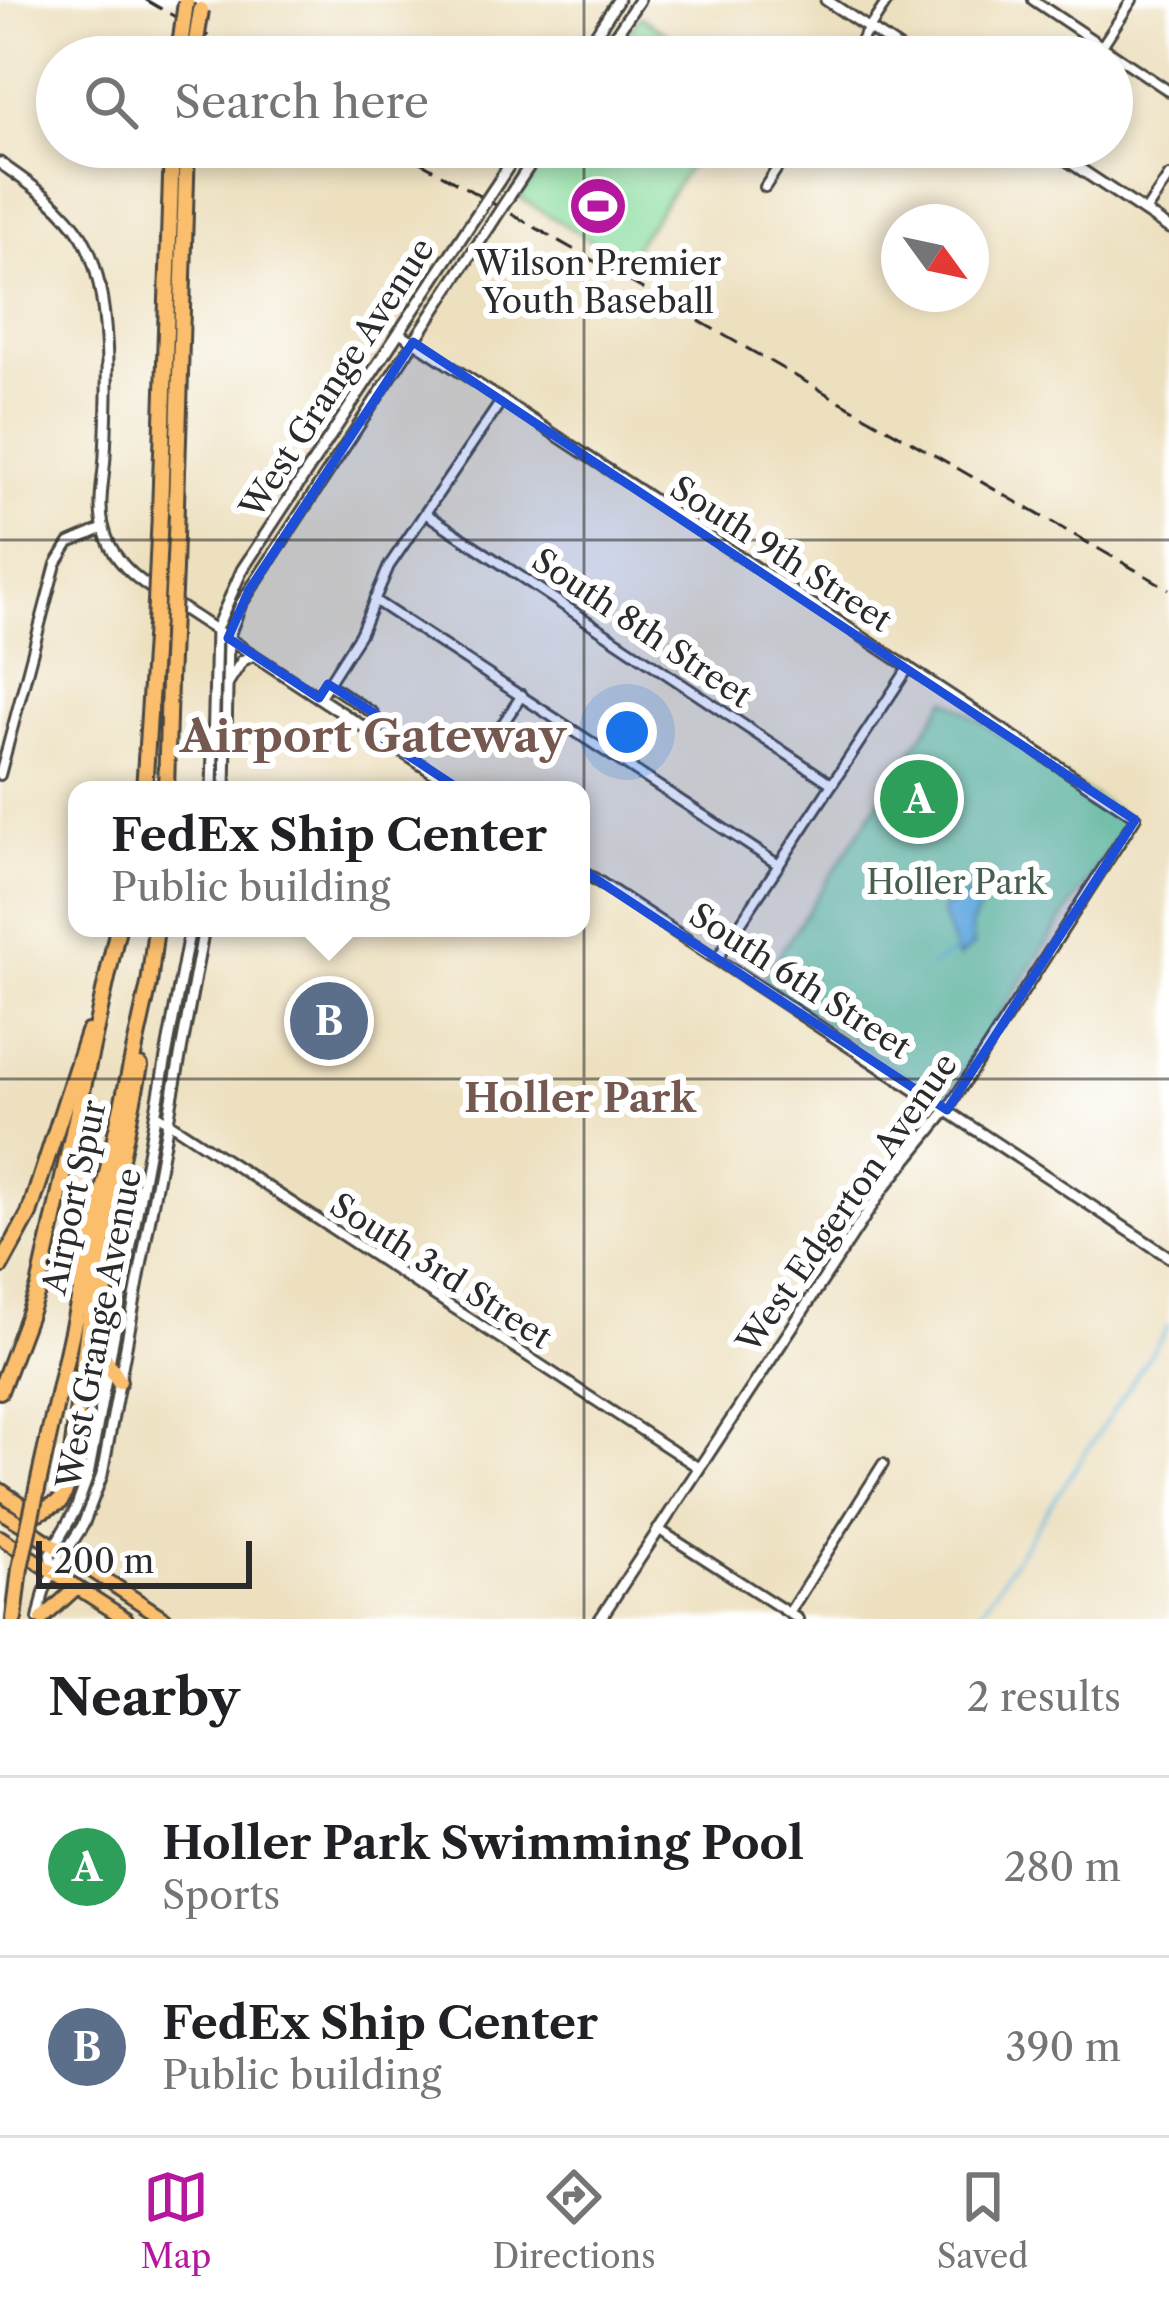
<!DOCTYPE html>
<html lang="en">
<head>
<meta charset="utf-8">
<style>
	body { margin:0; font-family:"Libre Caslon Text",serif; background:#f6f6f6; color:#202124 }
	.compass { position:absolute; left:881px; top:204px; width:108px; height:108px; border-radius:50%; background:#fff; box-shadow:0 6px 18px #0003; rotate:123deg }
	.scale { position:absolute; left:36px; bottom:30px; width:216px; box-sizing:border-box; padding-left:12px; border:6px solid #2b2b2b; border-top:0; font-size:33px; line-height:42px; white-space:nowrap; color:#2b2b2b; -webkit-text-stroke:9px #fff; paint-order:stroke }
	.you { position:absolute; left:627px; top:732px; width:42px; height:42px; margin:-30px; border:9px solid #fff; border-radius:50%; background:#1a73e8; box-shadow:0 0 0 18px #1a73e833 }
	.badge { display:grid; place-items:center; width:78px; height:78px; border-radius:50%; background:#b5179e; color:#fff; font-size:39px; font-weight:700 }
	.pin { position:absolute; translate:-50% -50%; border:6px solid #fff; box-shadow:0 3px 12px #0006 }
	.popup { position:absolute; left:68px; top:781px; width:522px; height:156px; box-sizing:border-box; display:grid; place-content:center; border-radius:24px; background:#fff; filter:drop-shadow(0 3px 9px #0005); font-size:39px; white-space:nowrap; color:#757577 }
	.popup b { font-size:45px; color:#202124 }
	.popup::after { content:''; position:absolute; left:50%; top:100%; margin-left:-24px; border:24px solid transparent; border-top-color:#fff }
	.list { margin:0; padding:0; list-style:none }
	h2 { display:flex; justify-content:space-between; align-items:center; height:156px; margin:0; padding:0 48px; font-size:51px }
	h2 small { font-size:39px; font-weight:400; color:#757577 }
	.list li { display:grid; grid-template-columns:78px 1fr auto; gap:36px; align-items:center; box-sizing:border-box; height:180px; padding:0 48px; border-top:3px solid #e0e0e0 }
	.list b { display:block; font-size:45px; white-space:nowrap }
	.list p { margin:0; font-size:39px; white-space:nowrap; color:#757577 }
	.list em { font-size:39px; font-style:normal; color:#757577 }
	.icon { flex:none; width:66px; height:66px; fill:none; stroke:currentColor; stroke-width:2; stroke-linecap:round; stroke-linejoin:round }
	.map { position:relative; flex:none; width:1169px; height:1619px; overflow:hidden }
	.search { position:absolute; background:#fff; box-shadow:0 6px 18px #0003; left:36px; right:36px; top:36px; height:132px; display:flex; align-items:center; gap:30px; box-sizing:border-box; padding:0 42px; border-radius:66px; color:#757577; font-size:45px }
	.sheet { height:516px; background:#fff }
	nav { display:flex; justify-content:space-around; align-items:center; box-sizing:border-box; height:168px; border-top:3px solid #e0e0e0; background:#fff; font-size:33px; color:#757577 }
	nav a { display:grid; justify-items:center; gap:6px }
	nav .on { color:#b5179e }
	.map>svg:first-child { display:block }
	.green { fill:#88dc9e; stroke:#5a8464; stroke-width:3 }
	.water { fill:#60bade; stroke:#467284; stroke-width:3 }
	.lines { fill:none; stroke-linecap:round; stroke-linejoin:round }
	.stream { stroke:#60bade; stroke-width:3 }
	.minor-casing { stroke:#484641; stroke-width:14 }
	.tertiary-casing { stroke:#484641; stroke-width:15 }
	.primary-casing { stroke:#484641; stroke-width:18 }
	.motorway-casing { stroke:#484641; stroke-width:20 }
	.minor { stroke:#fff; stroke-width:8 }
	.tertiary { stroke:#fff; stroke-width:9 }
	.primary { stroke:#fabe6d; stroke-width:12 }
	.motorway { stroke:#fabe6d; stroke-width:14 }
	.rail { stroke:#2b2b2b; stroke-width:3; stroke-dasharray:18 9; stroke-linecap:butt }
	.tertiary-bridge-casing { stroke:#484641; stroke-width:15; stroke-linecap:butt }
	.motorway-bridge-casing { stroke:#484641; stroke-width:20; stroke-linecap:butt }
	.tertiary-bridge { stroke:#fff; stroke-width:9 }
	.motorway-bridge { stroke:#fabe6d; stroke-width:14 }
	.marked { fill:#1d4ed8; fill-opacity:0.2; stroke:#1d4ed8; stroke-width:9; stroke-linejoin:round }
	.grid { fill:none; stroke:#2b2b2b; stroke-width:3; stroke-opacity:0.55 }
	.labels { text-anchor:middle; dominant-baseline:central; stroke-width:12; stroke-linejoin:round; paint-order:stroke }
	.poi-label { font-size:33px; fill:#2b2b2b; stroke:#fff }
	.street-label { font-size:33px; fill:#2b2b2b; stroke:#fff }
	.park-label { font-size:33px; fill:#47604e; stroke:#fff }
	.quarter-label { font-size:39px; font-weight:bold; fill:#75584f; stroke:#fff }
	.district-label { font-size:45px; font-weight:bold; fill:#75584f; stroke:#fff }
</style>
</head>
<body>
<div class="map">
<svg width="1169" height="1619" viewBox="0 0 1169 1619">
	<rect width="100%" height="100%" fill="#fff"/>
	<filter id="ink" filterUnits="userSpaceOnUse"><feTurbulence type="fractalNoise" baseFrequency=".00833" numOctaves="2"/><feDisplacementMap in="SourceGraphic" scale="24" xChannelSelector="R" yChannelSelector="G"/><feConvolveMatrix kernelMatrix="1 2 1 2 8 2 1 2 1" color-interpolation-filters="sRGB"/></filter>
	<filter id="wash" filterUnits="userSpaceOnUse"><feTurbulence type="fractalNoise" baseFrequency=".004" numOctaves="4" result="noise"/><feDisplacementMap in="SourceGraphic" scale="48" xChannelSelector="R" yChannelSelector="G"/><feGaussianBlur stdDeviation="2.7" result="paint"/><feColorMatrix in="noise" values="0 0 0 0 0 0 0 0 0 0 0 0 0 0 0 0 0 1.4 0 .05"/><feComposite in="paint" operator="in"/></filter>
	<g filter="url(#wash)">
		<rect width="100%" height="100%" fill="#ede0bf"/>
		<g class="green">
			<polygon points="640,16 702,57 612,57"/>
			<polygon points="553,147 702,147 625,261 520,198"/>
			<polygon points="946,699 1129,819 943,1100 762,981"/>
		</g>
		<polygon class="water" points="973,891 980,897 980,908 971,925 973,946 958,958 941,911"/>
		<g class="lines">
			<g class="stream">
				<polyline points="929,968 958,949"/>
				<polyline points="976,1619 1169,1326"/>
			</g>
		</g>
	</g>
	<g filter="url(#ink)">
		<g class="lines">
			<defs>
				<g id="minor">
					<polyline points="1033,0 1169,91"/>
					<polyline points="1102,46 1132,0"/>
					<polyline points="850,57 888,0"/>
					<polyline points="765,187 791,147"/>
					<polyline points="1145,212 1169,176"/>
					<polyline points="399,332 1136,817 947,1110"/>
					<polyline points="425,513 832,784"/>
					<polyline points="374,600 779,865"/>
					<polyline points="328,684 373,713 377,721 371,731"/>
					<polyline points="319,698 360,634 389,566 502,400"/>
					<polyline points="496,734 522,695"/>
					<polyline points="0,775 56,564 69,543 104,528"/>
					<polyline points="717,959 909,667"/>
					<polyline points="156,1114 699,1468"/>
					<polyline points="658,1529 798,1619"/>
					<polyline points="789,1613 883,1464"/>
					<polyline points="38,1619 44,1592 53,1572"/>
				</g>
				<g id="tertiary">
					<polyline points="826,0 912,57"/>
					<polyline points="581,57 618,0"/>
					<polyline points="601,57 639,0"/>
					<polyline points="1047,147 1169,228"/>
					<path d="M 0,163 C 31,185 61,204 82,237 C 113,289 108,394 105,455 C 104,480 97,504 104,529 C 110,553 127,572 148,586 L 460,790"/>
					<polyline points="499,181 521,147"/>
					<polyline points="514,189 542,147"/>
					<polyline points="229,681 242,661 253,655"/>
					<polyline points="212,790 216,629 242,570 475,217"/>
					<polyline points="225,790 228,638 241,604 490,226"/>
					<polyline points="581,870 1169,1257"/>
					<polyline points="53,1572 83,1525 102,1475 204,928"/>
					<polyline points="53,1572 50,1554 76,1509 88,1476 190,928"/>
					<polyline points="600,1619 883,1189 947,1110"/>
				</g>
				<g id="primary">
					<polyline points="0,1511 23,1525"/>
					<polyline points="35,1533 165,1619"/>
					<polyline points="0,1537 18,1549"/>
					<polyline points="30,1557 126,1619"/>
					<polyline points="42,1619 77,1587"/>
				</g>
				<g id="motorway">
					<polyline points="179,57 181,39"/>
					<polyline points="160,513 172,147"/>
					<polyline points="174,569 187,147"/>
					<polyline points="144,790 155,624"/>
					<polyline points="166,790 169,681"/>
					<polyline points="108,1260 99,1349 119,1381"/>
					<polyline points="0,1267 29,1214 88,1032"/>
					<polyline points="0,1391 39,1287 118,928"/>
					<polyline points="37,1489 149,984 156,928"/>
					<polyline points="0,1491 26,1509"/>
					<polyline points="39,1512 60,1502 68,1485 91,1303 140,1066"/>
					<polyline points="14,1619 20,1568"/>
				</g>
			</defs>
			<use href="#minor" class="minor-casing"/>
			<use href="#tertiary" class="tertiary-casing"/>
			<use href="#primary" class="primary-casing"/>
			<use href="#motorway" class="motorway-casing"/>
			<use href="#minor" class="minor"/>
			<use href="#tertiary" class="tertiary"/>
			<use href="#primary" class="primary"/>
			<use href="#motorway" class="motorway"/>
			<g class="rail">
				<polyline points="146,0 245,57"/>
				<polyline points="394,147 1169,589"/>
			</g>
			<defs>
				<g id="tertiary-bridge">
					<polyline points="475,217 499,181"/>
					<polyline points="490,226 514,189"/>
				</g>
				<g id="motorway-bridge">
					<polyline points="181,39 186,2"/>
					<polyline points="195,47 201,10"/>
					<polyline points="155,624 160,513"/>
					<polyline points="169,681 174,569"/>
					<polyline points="20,1568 37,1489"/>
				</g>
			</defs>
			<use href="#tertiary-bridge" class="tertiary-bridge-casing"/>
			<use href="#motorway-bridge" class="motorway-bridge-casing"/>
			<use href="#tertiary-bridge" class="tertiary-bridge"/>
			<use href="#motorway-bridge" class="motorway-bridge"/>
		</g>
	</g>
	<path class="marked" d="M 413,342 L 1135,820 L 947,1110 L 371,731 L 380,717 L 328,684 L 319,698 L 228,638 L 249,590 Z"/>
	<path class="grid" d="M 584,0 L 584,57M 584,147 L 584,1619M 0,540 L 1169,540M 0,1079 L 1169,1079"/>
	<defs>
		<symbol id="stadium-disc" viewBox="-11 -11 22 22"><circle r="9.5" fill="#b5179e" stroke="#fff"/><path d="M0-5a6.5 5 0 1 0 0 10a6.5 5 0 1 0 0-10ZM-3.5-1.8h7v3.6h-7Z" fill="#fff"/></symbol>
	</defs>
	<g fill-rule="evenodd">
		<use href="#stadium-disc" x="565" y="173" width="66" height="66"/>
	</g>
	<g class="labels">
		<g class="poi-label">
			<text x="598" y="263">Wilson Premier<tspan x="598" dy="38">Youth Baseball</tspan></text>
		</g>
		<g class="street-label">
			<text transform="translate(337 378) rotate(-57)">West Grange Avenue</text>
			<text transform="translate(781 554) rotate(33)">South 9th Street</text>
			<text transform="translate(642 628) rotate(34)">South 8th Street</text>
			<text transform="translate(800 981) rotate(33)">South 6th Street</text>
			<text transform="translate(74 1197) rotate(-78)">Airport Spur</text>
			<text transform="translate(847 1203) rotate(-55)">West Edgerton Avenue</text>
			<text transform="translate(441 1271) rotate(33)">South 3rd Street</text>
			<text transform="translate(99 1328) rotate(-79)">West Grange Avenue</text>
		</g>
		<g class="park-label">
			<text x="956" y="882">Holler Park</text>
		</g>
		<g class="quarter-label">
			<text x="580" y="1098">Holler Park</text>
		</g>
		<g class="district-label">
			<text x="373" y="736">Airport Gateway</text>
		</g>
	</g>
</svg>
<svg class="compass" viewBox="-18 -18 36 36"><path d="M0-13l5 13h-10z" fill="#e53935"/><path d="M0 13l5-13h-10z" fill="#757577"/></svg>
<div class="scale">200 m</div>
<div class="you"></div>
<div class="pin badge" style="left:919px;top:799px;background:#2e9e5b">A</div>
<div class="pin badge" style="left:329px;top:1021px;background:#5c6f8a">B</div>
<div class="popup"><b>FedEx Ship Center</b>Public building</div>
<div class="search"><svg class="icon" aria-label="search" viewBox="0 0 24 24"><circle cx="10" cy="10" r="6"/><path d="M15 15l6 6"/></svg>Search here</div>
</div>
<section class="sheet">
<h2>Nearby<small>2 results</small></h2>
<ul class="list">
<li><span class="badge" style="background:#2e9e5b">A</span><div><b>Holler Park Swimming Pool</b><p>Sports</p></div><em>280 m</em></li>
<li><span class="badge" style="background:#5c6f8a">B</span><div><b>FedEx Ship Center</b><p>Public building</p></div><em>390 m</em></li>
</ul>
</section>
<nav>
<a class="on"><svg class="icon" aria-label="map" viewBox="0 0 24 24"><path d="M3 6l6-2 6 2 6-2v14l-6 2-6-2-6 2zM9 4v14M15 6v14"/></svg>Map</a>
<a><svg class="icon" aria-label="directions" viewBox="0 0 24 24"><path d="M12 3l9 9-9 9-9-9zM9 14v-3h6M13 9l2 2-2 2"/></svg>Directions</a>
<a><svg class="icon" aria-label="saved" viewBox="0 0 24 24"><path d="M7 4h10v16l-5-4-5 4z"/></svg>Saved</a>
</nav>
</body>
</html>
